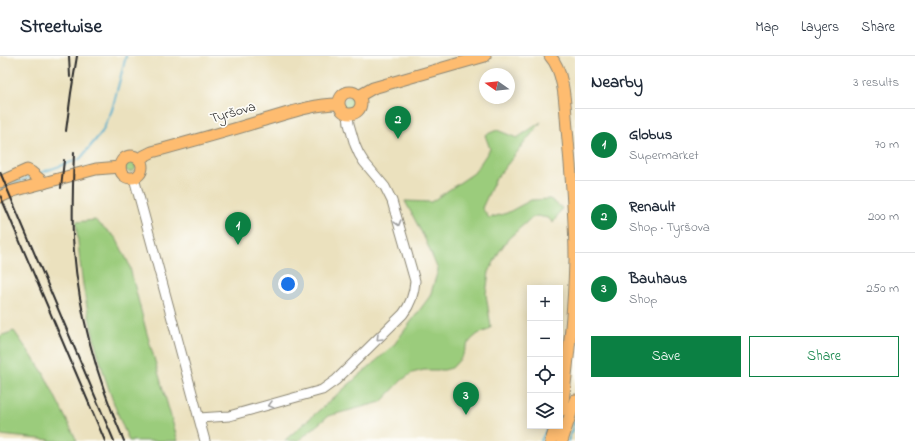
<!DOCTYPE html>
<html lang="en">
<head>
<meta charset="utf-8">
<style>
	body { margin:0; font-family:"Indie Flower",sans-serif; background:#f6f6f7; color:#1f2937 }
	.controls { position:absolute; right:12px; bottom:12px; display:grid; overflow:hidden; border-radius:0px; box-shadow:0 2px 10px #0003 }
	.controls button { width:36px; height:36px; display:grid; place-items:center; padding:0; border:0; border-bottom:1px solid #e0e1e3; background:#fff; color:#1f2937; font:20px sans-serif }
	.compass { position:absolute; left:479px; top:12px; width:36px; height:36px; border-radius:50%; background:#fff; box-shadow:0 2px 10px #0003; rotate:284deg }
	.you { position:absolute; left:288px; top:228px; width:14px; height:14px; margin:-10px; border:3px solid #fff; border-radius:50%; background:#1a73e8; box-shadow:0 0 0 6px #1a73e833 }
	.badge { display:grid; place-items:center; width:26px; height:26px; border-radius:50%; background:#0b8043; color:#fff; font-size:13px; font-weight:700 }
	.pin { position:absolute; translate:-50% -33px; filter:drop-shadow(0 1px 2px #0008) }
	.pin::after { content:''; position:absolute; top:21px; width:14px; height:12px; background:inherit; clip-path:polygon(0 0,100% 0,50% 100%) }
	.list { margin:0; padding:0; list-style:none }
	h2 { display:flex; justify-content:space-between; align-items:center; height:52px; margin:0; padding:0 16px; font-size:17px }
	h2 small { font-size:13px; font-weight:400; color:#747a83 }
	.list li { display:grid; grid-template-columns:26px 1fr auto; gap:12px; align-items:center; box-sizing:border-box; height:72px; padding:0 16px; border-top:1px solid #e0e1e3 }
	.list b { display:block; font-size:15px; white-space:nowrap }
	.list p { margin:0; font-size:13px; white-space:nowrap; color:#747a83 }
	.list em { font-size:13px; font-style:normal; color:#747a83 }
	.actions { display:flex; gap:8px; padding:12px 16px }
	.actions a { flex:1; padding:9px 0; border:1px solid #0b8043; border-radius:0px; text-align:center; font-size:14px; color:#0b8043 }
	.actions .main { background:#0b8043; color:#fff }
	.icon { flex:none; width:22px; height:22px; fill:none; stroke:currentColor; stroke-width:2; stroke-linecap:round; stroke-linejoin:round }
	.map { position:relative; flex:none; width:575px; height:385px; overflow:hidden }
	header { display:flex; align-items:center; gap:24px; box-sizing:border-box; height:56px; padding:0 20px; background:#fff; border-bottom:1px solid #e0e1e3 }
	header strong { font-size:19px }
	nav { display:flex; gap:22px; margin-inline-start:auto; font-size:14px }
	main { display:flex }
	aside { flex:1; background:#fff }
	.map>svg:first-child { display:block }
	.green { fill:#9bcc7c; stroke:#637c54 }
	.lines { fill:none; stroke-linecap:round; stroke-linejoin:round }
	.stream { stroke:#4cabcb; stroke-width:2 }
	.minor-casing { stroke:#8b8674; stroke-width:11 }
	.major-casing { stroke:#8b8674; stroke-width:13 }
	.minor { stroke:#fff; stroke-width:9 }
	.major { stroke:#febc70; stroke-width:11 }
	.rail { stroke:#2b2b2b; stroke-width:2 }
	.oneway { stroke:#a0a0a0 }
	.labels { text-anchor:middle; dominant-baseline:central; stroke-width:3.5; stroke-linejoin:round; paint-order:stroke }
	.street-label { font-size:14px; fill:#2b2b2b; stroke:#fdfcf7 }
</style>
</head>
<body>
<header>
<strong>Streetwise</strong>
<nav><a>Map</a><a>Layers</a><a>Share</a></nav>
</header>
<main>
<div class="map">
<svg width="575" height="385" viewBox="0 0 575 385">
	<rect width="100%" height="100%" fill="#fdfcf7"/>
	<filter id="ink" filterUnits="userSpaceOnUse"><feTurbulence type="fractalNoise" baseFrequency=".025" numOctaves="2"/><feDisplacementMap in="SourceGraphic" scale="8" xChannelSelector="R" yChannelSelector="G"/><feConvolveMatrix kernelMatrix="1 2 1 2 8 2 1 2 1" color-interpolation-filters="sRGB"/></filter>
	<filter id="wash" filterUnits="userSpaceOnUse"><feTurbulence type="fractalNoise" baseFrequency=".012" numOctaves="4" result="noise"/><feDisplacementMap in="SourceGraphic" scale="16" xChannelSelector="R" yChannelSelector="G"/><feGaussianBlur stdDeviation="0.9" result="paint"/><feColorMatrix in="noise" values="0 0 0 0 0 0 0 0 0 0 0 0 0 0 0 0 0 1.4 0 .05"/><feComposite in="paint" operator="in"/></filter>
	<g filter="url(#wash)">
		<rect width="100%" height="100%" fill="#ebe1be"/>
		<g class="green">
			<circle cx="350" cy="48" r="7"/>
			<polygon points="541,66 495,124 482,152 489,162 507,157 531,144 550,143 562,152 553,167 548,162 537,160 530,163 508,183 499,196 489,216 486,238 491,271 488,274 478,278 472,283 467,289 462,301 452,312 444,314 424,314 412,317 402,324 381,346 328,360 298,385 284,385 393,290 430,240 438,214 425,183 405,145 431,146 474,117 490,93 485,79 497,74 517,82"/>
			<circle cx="130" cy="110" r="6"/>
			<path d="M 95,164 L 116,182 L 129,208 L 146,274 L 178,385 L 129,385 C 110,342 96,297 87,251 C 81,223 79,195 76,166 Z"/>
			<polygon points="14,275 43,316 77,385 50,385 50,384 0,379 0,280"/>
		</g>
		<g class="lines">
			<g class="stream">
				<polyline points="40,117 80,103 102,76 112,54 126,0"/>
				<polyline points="0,134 30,121"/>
				<polyline points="560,321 560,319"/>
				<polyline points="541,385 548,370"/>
				<polyline points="568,385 575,364"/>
			</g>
		</g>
	</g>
	<g filter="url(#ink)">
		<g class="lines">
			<defs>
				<g id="minor">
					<polyline points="134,122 205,385"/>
					<path d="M 199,362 L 229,360 L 322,334 L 336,324 L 403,258 C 411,248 414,238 415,225 L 392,145 L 385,131 L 364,106 L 359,98 L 355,89 L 349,68 L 348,59"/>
				</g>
				<g id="major">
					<path d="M 550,0 C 565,16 565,51 567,73 C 571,116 575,159 575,203 C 574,253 568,304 562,354"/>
					<circle cx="350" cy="47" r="11"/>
					<polyline points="359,40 373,32 485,0"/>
					<circle cx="131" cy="111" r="11"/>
					<path d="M 139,103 L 144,100 L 152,96 C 189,86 225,76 261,65 C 286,58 312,48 338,48"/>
					<polyline points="0,126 27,114 31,116 44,127"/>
					<polyline points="0,141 13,135 96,113 120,111"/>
					<polyline points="551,385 556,370"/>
					<polyline points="562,385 575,344"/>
				</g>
			</defs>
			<use href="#minor" class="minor-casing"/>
			<use href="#major" class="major-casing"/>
			<use href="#minor" class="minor"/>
			<use href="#major" class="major"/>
			<g class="rail">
				<polyline points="69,0 70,21"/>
				<polyline points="66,75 71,37 77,0"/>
				<path d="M 74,96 C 73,124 72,153 73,181 C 77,252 96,321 124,385"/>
				<polyline points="0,116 114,385"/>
				<polyline points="61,132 64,104"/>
				<polyline points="0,139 105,385"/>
			</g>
		</g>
		<defs><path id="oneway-chevron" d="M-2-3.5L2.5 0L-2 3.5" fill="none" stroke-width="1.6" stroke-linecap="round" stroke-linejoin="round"/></defs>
		<g class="oneway">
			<use href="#oneway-chevron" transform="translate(398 167) rotate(74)"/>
			<use href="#oneway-chevron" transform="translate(379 282) rotate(135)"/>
			<use href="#oneway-chevron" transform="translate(271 349) rotate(165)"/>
		</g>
	</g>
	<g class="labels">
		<g class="street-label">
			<text transform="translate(233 57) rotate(-16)">Tyršova</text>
		</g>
	</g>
</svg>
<div class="controls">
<button>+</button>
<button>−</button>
<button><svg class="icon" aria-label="locate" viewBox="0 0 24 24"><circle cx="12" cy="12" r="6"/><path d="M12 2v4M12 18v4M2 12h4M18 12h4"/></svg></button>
<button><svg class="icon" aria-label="layers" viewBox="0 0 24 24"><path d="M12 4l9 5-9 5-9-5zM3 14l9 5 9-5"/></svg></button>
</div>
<svg class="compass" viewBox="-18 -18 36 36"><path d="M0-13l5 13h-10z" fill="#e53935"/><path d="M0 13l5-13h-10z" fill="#747a83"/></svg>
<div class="you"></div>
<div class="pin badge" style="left:238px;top:189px">1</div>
<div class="pin badge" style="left:398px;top:83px">2</div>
<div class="pin badge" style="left:466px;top:359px">3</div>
</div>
<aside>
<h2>Nearby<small>3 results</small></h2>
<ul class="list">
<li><span class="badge">1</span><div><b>Globus</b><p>Supermarket</p></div><em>70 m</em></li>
<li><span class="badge">2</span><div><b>Renault</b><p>Shop · Tyršova</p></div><em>200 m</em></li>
<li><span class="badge">3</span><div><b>Bauhaus</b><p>Shop</p></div><em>250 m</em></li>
</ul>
<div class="actions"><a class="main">Save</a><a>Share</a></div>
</aside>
</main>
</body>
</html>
